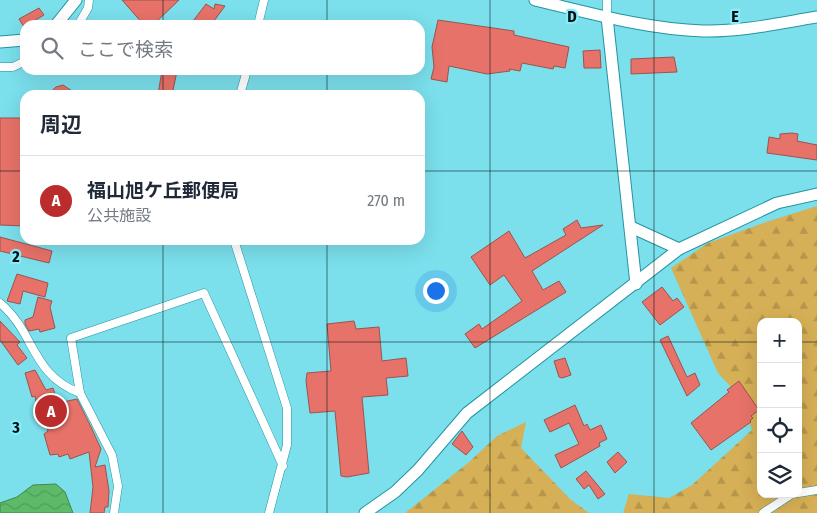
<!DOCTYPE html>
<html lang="ja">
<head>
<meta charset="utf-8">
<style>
	body { margin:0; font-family:"Fira Sans Condensed","Noto Sans JP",sans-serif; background:#f6f6f7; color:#1f2937 }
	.controls { position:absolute; right:15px; bottom:15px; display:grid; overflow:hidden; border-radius:10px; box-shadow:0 5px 20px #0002 }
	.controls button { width:45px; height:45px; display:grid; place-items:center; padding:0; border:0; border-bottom:1px solid #e0e1e3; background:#fff; color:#1f2937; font:25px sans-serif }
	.you { position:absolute; left:435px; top:290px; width:18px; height:18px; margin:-12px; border:4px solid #fff; border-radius:50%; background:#1a73e8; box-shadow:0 0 0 8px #1a73e833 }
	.badge { display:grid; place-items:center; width:32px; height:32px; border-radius:50%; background:#bb2c2c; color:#fff; font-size:16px; font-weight:700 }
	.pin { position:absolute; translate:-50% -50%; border:2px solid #fff; box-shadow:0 1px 5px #0006 }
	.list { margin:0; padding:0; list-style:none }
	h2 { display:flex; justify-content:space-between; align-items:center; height:65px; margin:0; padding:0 20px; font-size:21px }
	h2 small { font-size:16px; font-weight:400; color:#747a83 }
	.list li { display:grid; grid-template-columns:32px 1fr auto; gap:15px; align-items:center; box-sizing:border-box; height:90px; padding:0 20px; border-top:1px solid #e0e1e3 }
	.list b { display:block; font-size:19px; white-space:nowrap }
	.list p { margin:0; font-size:16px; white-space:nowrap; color:#747a83 }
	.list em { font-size:16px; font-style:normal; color:#747a83 }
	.icon { flex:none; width:28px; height:28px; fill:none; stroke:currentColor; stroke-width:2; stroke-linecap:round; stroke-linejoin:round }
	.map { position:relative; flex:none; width:817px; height:513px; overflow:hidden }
	.search { position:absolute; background:#fff; box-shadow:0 5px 20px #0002; left:20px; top:20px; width:405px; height:55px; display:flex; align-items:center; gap:12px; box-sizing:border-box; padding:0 18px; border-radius:15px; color:#747a83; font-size:19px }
	.panel { position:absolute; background:#fff; box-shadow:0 5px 20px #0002; left:20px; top:90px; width:405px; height:155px; border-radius:15px }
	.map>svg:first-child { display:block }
	.forest { fill:url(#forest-firs); fill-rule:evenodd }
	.water { fill:url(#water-waves); stroke:#41884f }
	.building { fill:#e77269; stroke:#9b544d }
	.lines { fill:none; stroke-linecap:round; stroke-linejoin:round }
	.street-casing { stroke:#2594a0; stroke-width:9 }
	.secondary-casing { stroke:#2594a0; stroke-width:13 }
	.street { stroke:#fff; stroke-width:8 }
	.secondary { stroke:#fff; stroke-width:11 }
	.grid { fill:none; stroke:#001215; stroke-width:1; stroke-opacity:0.55 }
	.grid-label { font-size:16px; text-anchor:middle; font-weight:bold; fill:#001215; stroke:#88ecf9; stroke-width:4.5; stroke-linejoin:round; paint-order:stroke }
</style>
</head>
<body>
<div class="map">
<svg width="817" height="513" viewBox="0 0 817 513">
	<defs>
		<pattern id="forest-firs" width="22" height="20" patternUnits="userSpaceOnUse" patternTransform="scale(1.25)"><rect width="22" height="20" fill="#d6b056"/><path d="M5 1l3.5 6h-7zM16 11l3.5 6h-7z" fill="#b6964a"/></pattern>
		<pattern id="water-waves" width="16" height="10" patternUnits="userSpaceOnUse" patternTransform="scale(1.25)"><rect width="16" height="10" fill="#5dba68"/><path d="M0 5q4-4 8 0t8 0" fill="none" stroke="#4f9f59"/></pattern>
	</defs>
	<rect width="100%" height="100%" fill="#7bdfec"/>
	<g class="forest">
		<path d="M 817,206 L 817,513 L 623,513 L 629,494 L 669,498 L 692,485 L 752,430 L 741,398 L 718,373 L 671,268 L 708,243 L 766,222 ZM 761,322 L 798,322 L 798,494 L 761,494 Z"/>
		<polygon points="526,422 521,448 570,499 589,513 405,513 468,463 497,436"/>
	</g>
	<polygon class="water" points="56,484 65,492 73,513 0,513 0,503 17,497 33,485"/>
	<g class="building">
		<polygon points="122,0 179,0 153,25 144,25"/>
		<polygon points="206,4 214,9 215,4 225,6 211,25 190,25"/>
		<polygon points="39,8 44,15 24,27 19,19"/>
		<polygon points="438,20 514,31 514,35 569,47 565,68 554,66 553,69 522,63 520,71 509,69 510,71 487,74 449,66 447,82 431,79 434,67 432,47"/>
		<polygon points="600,50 601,68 584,68 583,51"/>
		<polygon points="674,57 677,72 631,74 631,59"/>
		<polygon points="162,70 177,71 172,95 158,95"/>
		<polygon points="63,85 78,95 47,95 56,87"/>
		<polygon points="0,118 25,118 25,226 0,225"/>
		<polygon points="792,133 798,134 797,141 817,145 817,160 767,153 769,137 780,139 780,134"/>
		<polygon points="577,220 581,228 603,225 532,271 543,290 559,281 566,292 475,348 465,334 479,324 482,329 522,301 504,275 490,285 471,257 509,231 525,258 566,235 563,229"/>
		<polygon points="0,237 52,251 49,263 0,251"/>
		<polygon points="17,274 48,283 45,297 23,291 20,304 7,301"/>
		<polygon points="662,287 673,301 677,298 684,307 660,325 642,302"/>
		<polygon points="38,297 52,301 50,307 55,328 40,332 39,329 29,331 25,324 25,320 33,317"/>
		<polygon points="0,321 20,342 17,345 27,358 18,365 0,340"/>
		<polygon points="354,321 356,329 379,327 382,361 406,358 408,376 386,378 388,395 362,397 369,473 347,477 341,476 335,411 310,413 306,381 307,373 331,371 327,324"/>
		<polygon points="668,336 687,377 695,373 700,385 687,396 660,340"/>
		<polygon points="565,358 571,375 562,378 559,377 554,361"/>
		<polygon points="35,370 46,390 53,388 58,403 77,399 91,427 101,449 95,467 105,465 109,491 108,507 105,507 104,513 90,513 93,487 89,452 70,459 68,454 59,457 58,454 50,455 44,434 48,431 42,411 38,412 35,396 32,397 25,373"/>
		<polygon points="739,381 759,410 751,416 753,418 750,421 751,422 711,450 691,423 729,392 727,390"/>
		<polygon points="575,405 584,426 587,424 590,430 601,425 607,439 599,443 600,446 561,468 555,455 579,444 569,423 550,432 544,420"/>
		<polygon points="462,431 473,447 466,455 452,444"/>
		<polygon points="618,452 627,462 615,473 607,462"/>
		<polygon points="586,471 605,494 598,499 589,485 584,489 576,479"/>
	</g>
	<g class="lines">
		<defs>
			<g id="street">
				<polyline points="607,0 607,17"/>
				<polyline points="78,25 88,8 89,0"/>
				<polyline points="258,25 264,0"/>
				<polyline points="0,67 13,67 25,61"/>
				<polyline points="240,95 247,70"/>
				<polyline points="234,240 287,408 287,445 269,513"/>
				<path d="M 0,303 C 35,332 31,375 80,393"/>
				<polyline points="798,493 817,490"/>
				<polyline points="114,513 118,486 112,455 80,393 71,338 204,293 283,466"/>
				<polyline points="763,513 792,494"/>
			</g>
			<g id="secondary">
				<path d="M 535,0 C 590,13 646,29 703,31 C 741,32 780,23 817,17"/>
				<polyline points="607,17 636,284"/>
				<polyline points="56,25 76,0"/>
				<polyline points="0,42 25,40"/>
				<polyline points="631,227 679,249"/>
				<polyline points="365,513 395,492 418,470 467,413 679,249 777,203 817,194"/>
			</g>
		</defs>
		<use href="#street" class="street-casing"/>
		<use href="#secondary" class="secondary-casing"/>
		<use href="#street" class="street"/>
		<use href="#secondary" class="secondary"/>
	</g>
	<path class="grid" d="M 163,0 L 163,25M 327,0 L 327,25M 490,0 L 490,513M 654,0 L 654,513M 163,70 L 163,95M 327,70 L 327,95M 0,171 L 25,171M 420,171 L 817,171M 163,240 L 163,513M 327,240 L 327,513M 0,342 L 761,342M 798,342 L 817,342"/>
	<g class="grid-label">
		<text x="572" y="22">D</text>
		<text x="735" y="22">E</text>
		<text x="16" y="262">2</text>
		<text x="16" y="433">3</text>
	</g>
</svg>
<div class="controls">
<button>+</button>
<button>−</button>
<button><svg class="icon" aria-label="locate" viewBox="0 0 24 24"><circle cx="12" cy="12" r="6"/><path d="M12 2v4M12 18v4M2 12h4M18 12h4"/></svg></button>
<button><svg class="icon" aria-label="layers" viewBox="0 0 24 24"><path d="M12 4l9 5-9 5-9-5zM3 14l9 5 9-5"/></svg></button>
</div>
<div class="you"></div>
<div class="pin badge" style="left:51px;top:411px">A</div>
<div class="search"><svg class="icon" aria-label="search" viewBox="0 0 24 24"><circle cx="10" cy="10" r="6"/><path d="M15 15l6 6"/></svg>ここで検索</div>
<section class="panel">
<h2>周辺<small></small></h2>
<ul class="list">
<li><span class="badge">A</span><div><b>福山旭ケ丘郵便局</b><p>公共施設</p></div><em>270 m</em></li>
</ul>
</section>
</div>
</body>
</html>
